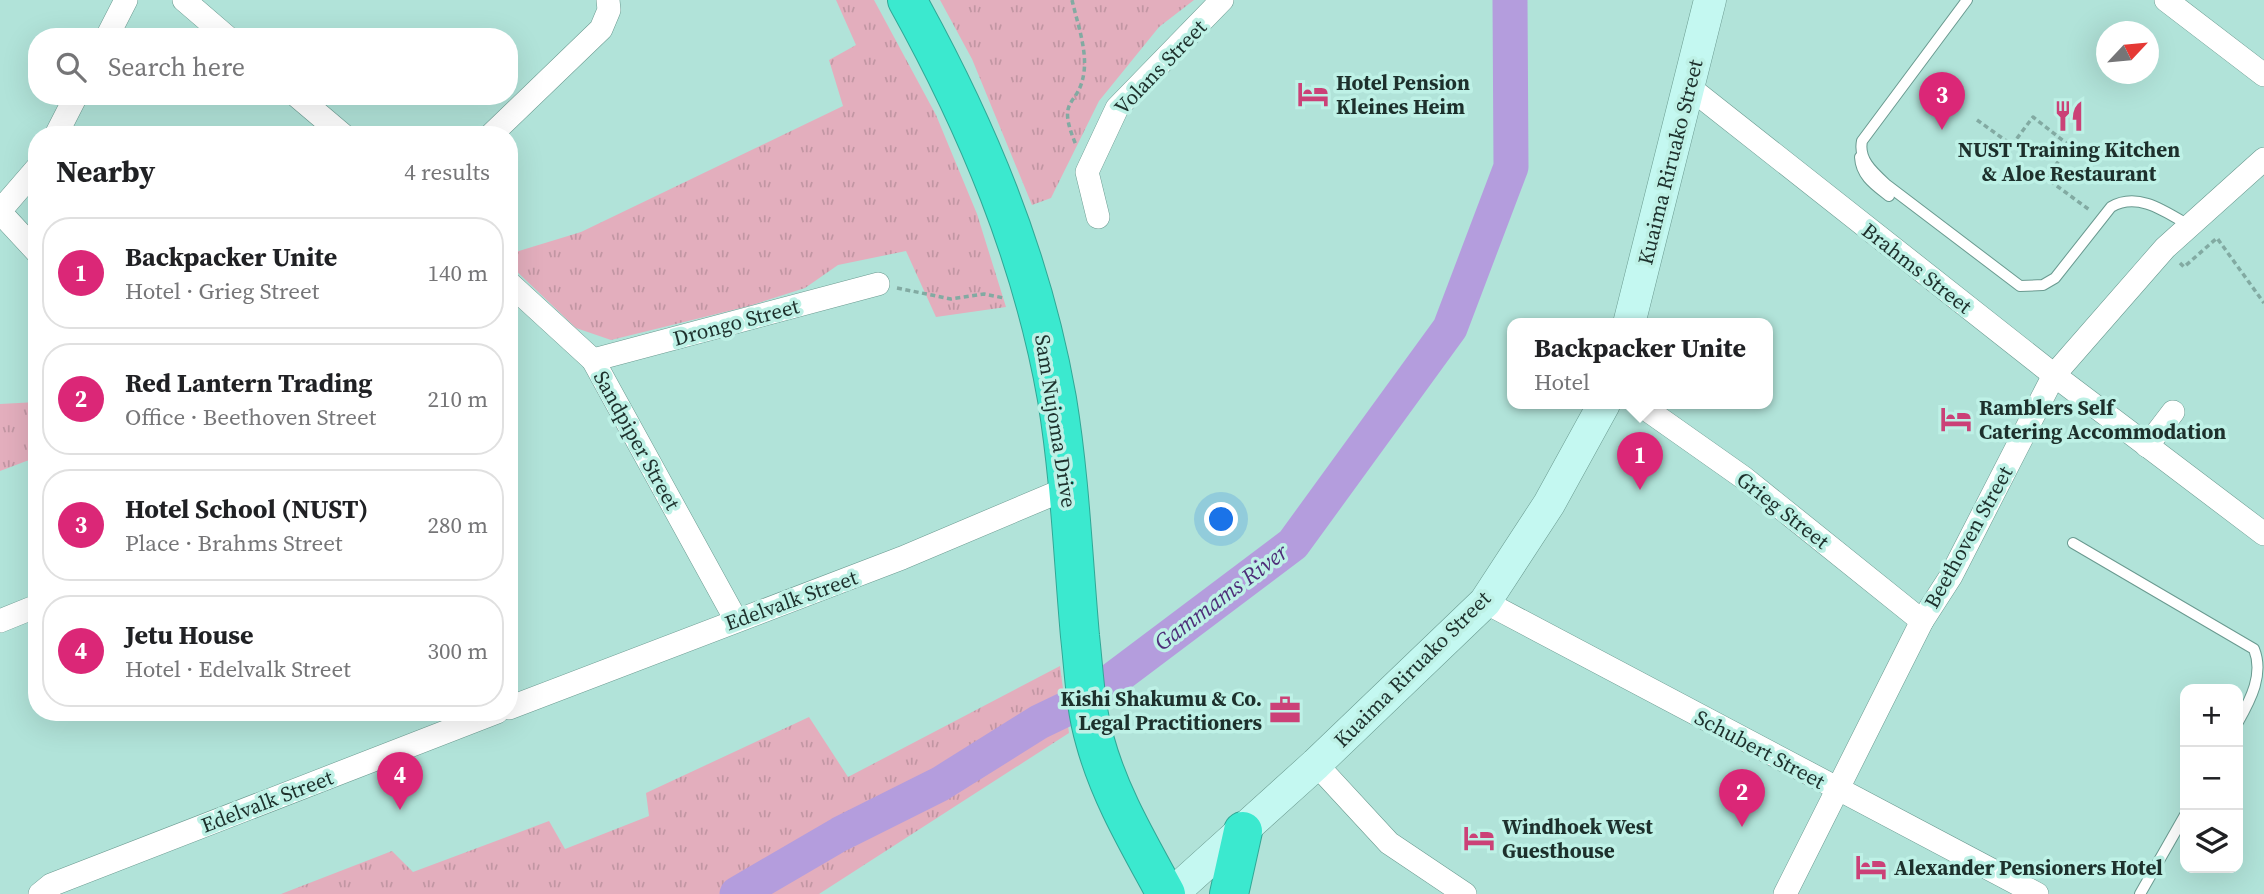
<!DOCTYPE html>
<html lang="en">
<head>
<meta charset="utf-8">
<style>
	body { margin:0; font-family:"Source Serif 4",serif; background:#f2f2f2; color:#202124 }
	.controls { position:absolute; right:21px; bottom:21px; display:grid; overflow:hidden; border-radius:14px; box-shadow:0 7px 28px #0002 }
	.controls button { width:63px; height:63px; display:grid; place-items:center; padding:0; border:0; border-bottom:2px solid #e0e0e0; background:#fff; color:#202124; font:35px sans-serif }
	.compass { position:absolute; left:2096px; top:21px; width:63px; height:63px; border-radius:50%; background:#fff; box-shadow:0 7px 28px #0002; rotate:64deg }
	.you { position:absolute; left:1222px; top:520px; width:24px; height:24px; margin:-18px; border:5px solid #fff; border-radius:50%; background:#1a73e8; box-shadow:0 0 0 10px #1a73e833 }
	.badge { display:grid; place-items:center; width:46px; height:46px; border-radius:50%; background:#db2777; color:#fff; font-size:23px; font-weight:700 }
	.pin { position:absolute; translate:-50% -58px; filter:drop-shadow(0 2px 4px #0008) }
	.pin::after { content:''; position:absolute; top:37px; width:24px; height:21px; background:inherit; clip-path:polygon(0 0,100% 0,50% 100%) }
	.popup { position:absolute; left:1507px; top:318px; width:266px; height:91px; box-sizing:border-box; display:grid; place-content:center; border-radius:14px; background:#fff; filter:drop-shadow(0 2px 5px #0005); font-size:23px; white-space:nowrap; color:#757577 }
	.popup b { font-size:26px; color:#202124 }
	.popup::after { content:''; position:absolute; left:50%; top:100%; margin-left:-14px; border:14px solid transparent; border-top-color:#fff }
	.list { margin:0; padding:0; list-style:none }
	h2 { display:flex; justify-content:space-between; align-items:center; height:91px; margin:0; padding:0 28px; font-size:30px }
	h2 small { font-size:23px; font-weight:400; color:#757577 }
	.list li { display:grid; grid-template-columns:46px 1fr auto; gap:21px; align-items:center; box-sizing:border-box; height:112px; margin:0 14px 14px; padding:0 14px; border:2px solid #e0e0e0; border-radius:28px }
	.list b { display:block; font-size:26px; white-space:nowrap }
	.list p { margin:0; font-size:23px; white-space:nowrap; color:#757577 }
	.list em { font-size:23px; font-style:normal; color:#757577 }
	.icon { flex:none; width:38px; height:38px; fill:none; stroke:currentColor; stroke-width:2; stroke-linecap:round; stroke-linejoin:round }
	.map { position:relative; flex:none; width:2264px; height:894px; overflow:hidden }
	.search { position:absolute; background:#fff; box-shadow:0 7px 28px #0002; left:28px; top:28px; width:490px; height:77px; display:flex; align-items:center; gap:18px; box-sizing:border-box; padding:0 24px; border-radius:28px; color:#757577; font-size:26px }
	.panel { position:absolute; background:#fff; box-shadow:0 7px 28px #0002; left:28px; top:126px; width:490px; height:595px; border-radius:28px }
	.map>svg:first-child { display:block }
	.grass { fill:url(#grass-tufts) }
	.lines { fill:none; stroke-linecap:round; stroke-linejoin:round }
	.river { stroke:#b49ddd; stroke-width:35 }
	.lane-casing { stroke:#6a9a90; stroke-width:12 }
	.street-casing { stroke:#6a9a90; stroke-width:24 }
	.secondary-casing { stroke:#6a9a90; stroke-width:33 }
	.highway-casing { stroke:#30a896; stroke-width:40 }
	.path { stroke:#82aaa2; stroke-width:3.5; stroke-dasharray:5 3.5; stroke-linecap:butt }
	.lane { stroke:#fff; stroke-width:10 }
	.street { stroke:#fff; stroke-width:23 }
	.secondary { stroke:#c4f8f1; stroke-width:32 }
	.highway { stroke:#3be9cf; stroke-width:38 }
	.labels { text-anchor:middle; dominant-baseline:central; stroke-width:7; stroke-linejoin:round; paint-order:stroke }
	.street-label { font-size:21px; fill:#1d302c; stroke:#bef1e6 }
	.poi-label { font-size:21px; font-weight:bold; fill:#1d302c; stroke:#bef1e6; text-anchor:start }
	.water-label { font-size:23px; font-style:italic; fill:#4e2e79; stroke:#bef1e6 }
</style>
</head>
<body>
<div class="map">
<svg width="2264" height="894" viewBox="0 0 2264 894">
	<defs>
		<pattern id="grass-tufts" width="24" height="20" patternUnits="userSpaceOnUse" patternTransform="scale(1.75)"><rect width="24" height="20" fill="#e3aebd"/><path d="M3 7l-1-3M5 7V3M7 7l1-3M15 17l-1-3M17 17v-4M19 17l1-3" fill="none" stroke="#c296a3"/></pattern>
	</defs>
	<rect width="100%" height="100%" fill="#b1e3d9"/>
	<g class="grass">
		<polygon points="836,0 874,0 936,115 977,214 1006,307 936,317 906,251 838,265 805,288 749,306 611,340 576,328 509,264 509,254 581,232 843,106 829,60 856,45"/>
		<polygon points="940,0 1194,0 1159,27 1099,101 1051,198 1032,205 972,59"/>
		<polygon points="37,402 37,457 0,471 0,404"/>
		<polygon points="1060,666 1069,733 819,894 281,894 392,851 413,872 549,821 565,849 649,816 646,793 809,717 848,777"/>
	</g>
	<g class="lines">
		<polyline class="river" points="737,894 840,834 940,784 1039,722 1087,699 1293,544 1450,328 1511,167 1510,0"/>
		<defs>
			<g id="lane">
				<path d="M 1967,0 L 1862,141 C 1858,160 1874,173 1887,185 L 2020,286 L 2043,285 L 2055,278 L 2111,207 C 2138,191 2166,212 2190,226"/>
				<path d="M 1860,157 C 1861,176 1875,185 1889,196"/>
				<path d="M 2073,543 L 2254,649 C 2264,674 2251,699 2238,722"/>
				<polyline points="2140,894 2185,815"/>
			</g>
			<g id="street">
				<polyline points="184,0 227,37"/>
				<polyline points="2166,0 2264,75"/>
				<polyline points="107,37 126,0"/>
				<polyline points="1689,87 2054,375 2264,534"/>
				<polyline points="297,96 343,135"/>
				<polyline points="56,135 76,96"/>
				<polyline points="491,135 601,29 609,10 608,0"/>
				<polyline points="0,211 37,168"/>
				<polyline points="0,212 37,252"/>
				<polyline points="1098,217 1087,172 1117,108 1222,0"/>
				<polyline points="509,283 593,360 736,620"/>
				<polyline points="593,360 878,284"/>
				<polyline points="1639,404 1744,478 1922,621"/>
				<polyline points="2147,446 2173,412"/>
				<polyline points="1485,602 2037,894"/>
				<polyline points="0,621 37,606"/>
				<polyline points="509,708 902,558 1070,487"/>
				<polyline points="1316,764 1389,843 1465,894"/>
				<polyline points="40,894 51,885 497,712"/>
				<polyline points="1785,894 1922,621 1951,576 2054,375 2165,248 2264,159"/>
			</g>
			<g id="secondary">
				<polyline points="1629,324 1710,0"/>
				<polyline points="1172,894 1316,764 1485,602 1549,504 1604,404"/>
			</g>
			<g id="highway">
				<path d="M 907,0 C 977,126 1032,257 1057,399 C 1070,478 1073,557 1080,636 C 1084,671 1085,707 1095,741 C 1110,796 1139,844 1166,894"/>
				<polyline points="1229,894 1243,831"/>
			</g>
		</defs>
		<use href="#lane" class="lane-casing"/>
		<use href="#street" class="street-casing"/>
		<use href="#secondary" class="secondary-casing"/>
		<use href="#highway" class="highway-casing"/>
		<g class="path">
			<path d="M 1072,0 C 1077,22 1087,49 1084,72 C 1079,109 1055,95 1076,145"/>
			<polyline points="1977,120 2012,145 2033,117 2070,146 2046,178 2091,211"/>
			<polyline points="2180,263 2184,267 2217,238 2264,303"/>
			<polyline points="897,288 951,299 984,294 1004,298"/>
		</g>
		<use href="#lane" class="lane"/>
		<use href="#street" class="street"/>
		<use href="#secondary" class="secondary"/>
		<use href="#highway" class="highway"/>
	</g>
	<defs>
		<symbol id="hotel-bare" viewBox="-9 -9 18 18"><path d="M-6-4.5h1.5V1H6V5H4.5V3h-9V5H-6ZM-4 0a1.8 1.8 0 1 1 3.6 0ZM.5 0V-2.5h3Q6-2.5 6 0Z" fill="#cb4177" stroke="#bef1e6" stroke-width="2.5" paint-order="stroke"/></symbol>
		<symbol id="restaurant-bare" viewBox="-9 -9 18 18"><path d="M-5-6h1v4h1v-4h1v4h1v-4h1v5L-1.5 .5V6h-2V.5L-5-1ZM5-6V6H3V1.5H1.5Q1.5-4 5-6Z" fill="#cb4177" stroke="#bef1e6" stroke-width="2.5" paint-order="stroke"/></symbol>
		<symbol id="office-bare" viewBox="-9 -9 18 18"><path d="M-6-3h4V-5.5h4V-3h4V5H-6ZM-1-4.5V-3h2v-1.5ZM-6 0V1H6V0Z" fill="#cb4177" stroke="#bef1e6" stroke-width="2.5" paint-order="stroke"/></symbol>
	</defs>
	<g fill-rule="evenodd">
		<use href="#hotel-bare" x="1291" y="72" width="44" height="44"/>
		<use href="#restaurant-bare" x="2047" y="94" width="44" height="44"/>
		<use href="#hotel-bare" x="1934" y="397" width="44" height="44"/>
		<use href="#office-bare" x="1263" y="688" width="44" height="44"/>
		<use href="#hotel-bare" x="1457" y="816" width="44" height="44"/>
		<use href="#hotel-bare" x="1849" y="845" width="44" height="44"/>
	</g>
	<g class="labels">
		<g class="street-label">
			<text transform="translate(1160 67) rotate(-46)">Volans Street</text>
			<text transform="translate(1670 162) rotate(-76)">Kuaima Riruako Street</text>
			<text transform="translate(1917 268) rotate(38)">Brahms Street</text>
			<text transform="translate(736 322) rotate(-15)">Drongo Street</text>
			<text transform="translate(1056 421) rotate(81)">Sam Nujoma Drive</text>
			<text transform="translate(637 440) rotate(61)">Sandpiper Street</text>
			<text transform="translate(1783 510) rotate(38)">Grieg Street</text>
			<text transform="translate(1968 537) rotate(-61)">Beethoven Street</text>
			<text transform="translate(791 600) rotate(-20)">Edelvalk Street</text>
			<text transform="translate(1412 669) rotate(-45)">Kuaima Riruako Street</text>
			<text transform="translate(1760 749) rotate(28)">Schubert Street</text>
			<text transform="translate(267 801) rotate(-21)">Edelvalk Street</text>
		</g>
		<g class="poi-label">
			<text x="1336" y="82">Hotel Pension<tspan x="1336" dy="24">Kleines Heim</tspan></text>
			<text x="2069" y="149" text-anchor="middle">NUST Training Kitchen<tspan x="2069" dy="24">&amp; Aloe Restaurant</tspan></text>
			<text x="1979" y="407">Ramblers Self<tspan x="1979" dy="24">Catering Accommodation</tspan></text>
			<text x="1262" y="698" text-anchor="end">Kishi Shakumu &amp; Co.<tspan x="1262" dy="24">Legal Practitioners</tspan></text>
			<text x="1502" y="826">Windhoek West<tspan x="1502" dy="24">Guesthouse</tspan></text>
			<text x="1894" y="867">Alexander Pensioners Hotel</text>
		</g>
		<g class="water-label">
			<text transform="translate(1221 597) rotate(-37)">Gammams River</text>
		</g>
	</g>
</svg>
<div class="controls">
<button>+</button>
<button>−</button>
<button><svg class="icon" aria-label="layers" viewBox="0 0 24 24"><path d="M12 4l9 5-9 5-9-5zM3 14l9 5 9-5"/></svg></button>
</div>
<svg class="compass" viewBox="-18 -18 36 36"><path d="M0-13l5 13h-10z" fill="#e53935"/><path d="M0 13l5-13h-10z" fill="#757577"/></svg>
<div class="you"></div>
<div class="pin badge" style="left:1640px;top:490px">1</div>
<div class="popup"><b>Backpacker Unite</b>Hotel</div>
<div class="pin badge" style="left:1742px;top:827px">2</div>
<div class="pin badge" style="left:1942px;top:130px">3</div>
<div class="pin badge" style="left:400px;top:810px">4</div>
<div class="search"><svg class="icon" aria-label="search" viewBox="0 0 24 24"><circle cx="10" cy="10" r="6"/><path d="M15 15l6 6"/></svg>Search here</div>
<section class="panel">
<h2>Nearby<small>4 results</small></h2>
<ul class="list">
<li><span class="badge">1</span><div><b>Backpacker Unite</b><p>Hotel · Grieg Street</p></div><em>140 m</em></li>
<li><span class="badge">2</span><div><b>Red Lantern Trading</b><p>Office · Beethoven Street</p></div><em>210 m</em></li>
<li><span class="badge">3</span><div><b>Hotel School (NUST)</b><p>Place · Brahms Street</p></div><em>280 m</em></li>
<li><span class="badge">4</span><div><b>Jetu House</b><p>Hotel · Edelvalk Street</p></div><em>300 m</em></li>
</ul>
</section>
</div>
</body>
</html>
